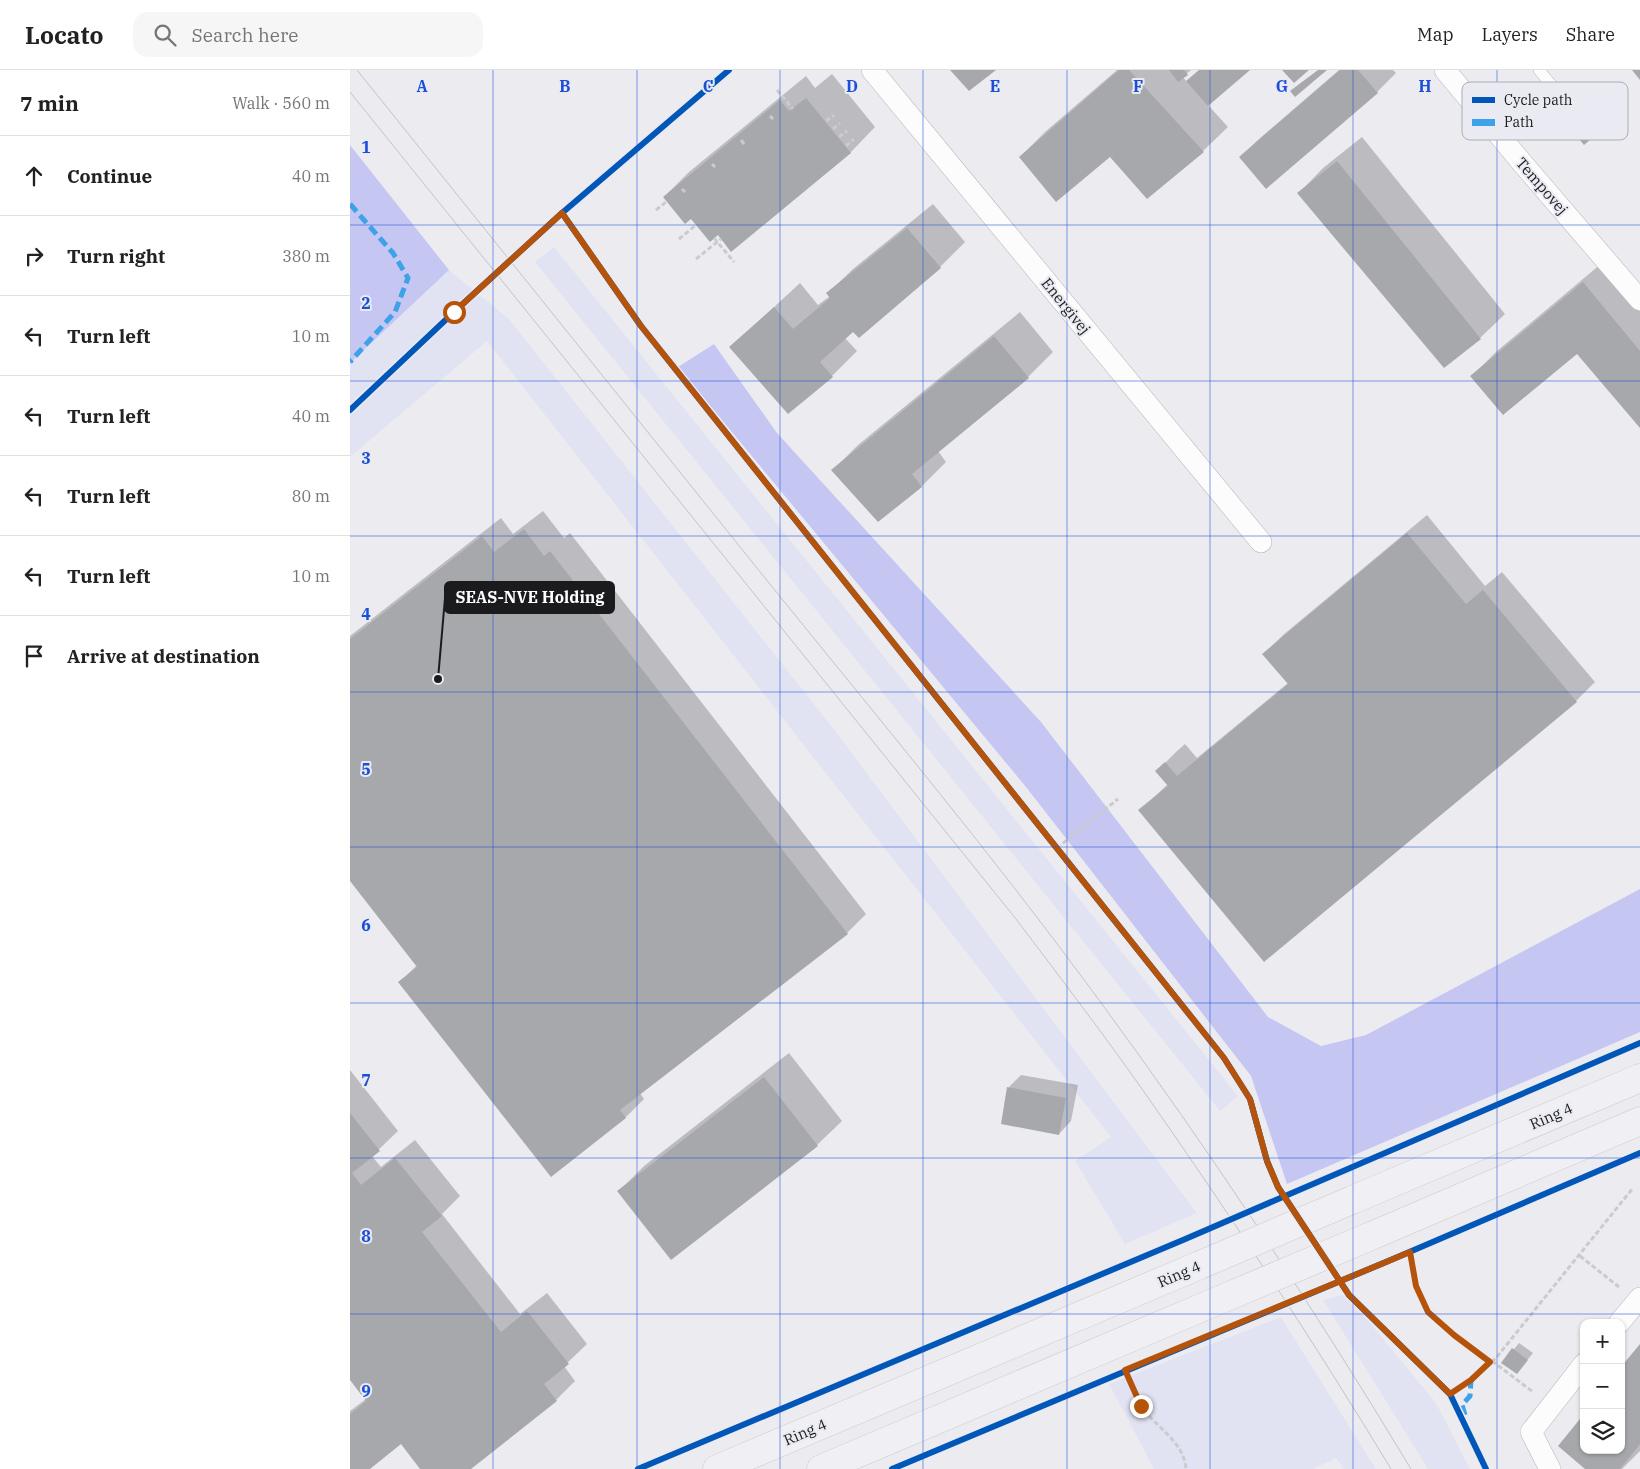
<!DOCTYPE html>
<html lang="en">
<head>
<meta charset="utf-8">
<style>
	body { margin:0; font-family:"IBM Plex Serif",serif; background:#f6f6f6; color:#222 }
	.controls { position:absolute; right:15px; bottom:15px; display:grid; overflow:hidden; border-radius:10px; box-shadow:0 1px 4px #0004 }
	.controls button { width:45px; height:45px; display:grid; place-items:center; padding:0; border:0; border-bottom:1px solid #e0e0e0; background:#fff; color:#222; font:25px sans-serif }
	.stop { position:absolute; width:15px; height:15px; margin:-11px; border:4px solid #b45309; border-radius:50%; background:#fff }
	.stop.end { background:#b45309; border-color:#fff; box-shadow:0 1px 5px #0008 }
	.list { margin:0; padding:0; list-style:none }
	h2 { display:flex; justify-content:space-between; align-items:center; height:65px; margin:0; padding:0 20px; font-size:21px }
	h2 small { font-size:16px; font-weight:400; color:#767676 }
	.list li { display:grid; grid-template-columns:32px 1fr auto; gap:15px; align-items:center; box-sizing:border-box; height:80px; padding:0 20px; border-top:1px solid #e0e0e0 }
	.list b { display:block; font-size:19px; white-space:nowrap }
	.list em { font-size:16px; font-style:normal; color:#767676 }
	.icon { flex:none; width:28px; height:28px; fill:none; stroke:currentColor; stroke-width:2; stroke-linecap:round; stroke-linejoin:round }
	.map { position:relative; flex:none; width:1290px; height:1399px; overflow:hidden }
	header { display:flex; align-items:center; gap:30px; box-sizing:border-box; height:70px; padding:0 25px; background:#fff; border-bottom:1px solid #e0e0e0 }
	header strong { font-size:24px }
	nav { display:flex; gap:28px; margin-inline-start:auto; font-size:18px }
	.search { width:350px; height:45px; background:#f6f6f6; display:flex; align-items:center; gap:12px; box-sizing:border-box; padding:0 18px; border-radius:15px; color:#767676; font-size:19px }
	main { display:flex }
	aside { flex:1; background:#fff }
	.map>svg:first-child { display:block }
	.green { fill:#e1e3f3 }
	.forest { fill:#c5c7f2 }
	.shadow { fill:#0003 }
	.building { fill:#a7a8ab }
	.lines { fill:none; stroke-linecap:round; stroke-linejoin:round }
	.service-casing { stroke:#b5b5b8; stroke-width:12 }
	.minor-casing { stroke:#b5b5b8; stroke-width:22 }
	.primary-casing { stroke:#cacacc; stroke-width:29 }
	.path { stroke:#cbcbcd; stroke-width:3; stroke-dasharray:5 2.5; stroke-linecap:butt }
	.service { stroke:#fcfcfd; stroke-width:11 }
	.minor { stroke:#fcfcfd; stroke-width:21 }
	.primary { stroke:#efeff4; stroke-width:28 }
	.tram { stroke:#c4c4c6; stroke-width:1 }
	.primary-bridge-casing { stroke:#cacacc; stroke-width:29; stroke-linecap:butt }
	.primary-bridge { stroke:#efeff4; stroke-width:28 }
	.quiet { stroke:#3da2ea; stroke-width:5; stroke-dasharray:10 5; stroke-linecap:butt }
	.cycleway-casing { stroke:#eaebf2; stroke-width:9 }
	.cycleway { stroke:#0057b8; stroke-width:6 }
	.route { stroke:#b45309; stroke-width:6 }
	.grid { fill:none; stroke:#1d4ed8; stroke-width:1; stroke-opacity:0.55 }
	.labels { text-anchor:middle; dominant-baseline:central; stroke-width:4; stroke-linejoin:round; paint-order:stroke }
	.street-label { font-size:15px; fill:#1b1b1e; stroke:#eaebf2 }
	.key { fill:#eaebf2; stroke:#acadb2; stroke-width:1 }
	.key-label { font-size:14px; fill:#1b1b1e }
	.grid-label { font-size:16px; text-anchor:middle; font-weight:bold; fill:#1d4ed8; stroke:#eaebf2; stroke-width:4; stroke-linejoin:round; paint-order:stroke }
	.leader { fill:none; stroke:#1b1b1e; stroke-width:2 }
	.callout-dot { fill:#1b1b1e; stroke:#eaebf2; stroke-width:2 }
	.callout { fill:#1b1b1e; stroke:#1b1b1e; stroke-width:2 }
	.callout-label { font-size:16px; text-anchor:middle; font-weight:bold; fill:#fff }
</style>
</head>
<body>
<header>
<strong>Locato</strong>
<div class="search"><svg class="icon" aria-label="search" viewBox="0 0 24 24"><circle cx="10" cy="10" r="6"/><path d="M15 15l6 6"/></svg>Search here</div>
<nav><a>Map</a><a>Layers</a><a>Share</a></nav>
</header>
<main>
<aside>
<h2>7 min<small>Walk · 560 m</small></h2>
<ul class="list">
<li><svg class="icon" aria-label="ahead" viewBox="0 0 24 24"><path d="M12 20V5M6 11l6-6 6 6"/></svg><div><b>Continue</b></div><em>40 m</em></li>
<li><svg class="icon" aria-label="right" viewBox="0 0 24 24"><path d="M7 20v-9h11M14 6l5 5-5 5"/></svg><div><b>Turn right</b></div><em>380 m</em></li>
<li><svg class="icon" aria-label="left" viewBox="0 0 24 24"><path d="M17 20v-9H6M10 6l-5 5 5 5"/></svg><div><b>Turn left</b></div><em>10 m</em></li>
<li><svg class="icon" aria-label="left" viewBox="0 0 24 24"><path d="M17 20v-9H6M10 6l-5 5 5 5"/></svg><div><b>Turn left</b></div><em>40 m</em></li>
<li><svg class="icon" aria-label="left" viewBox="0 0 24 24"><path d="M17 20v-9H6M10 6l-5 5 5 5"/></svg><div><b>Turn left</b></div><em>80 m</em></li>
<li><svg class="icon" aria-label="left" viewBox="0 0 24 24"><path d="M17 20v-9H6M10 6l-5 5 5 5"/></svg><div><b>Turn left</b></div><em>10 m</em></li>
<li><svg class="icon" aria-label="arrive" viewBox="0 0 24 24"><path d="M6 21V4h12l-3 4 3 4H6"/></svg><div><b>Arrive at destination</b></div></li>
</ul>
</aside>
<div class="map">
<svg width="1290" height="1399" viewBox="0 0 1290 1399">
	<rect width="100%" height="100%" fill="#ececf0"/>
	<g class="green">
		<polygon points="204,177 888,1026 870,1041 185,192"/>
		<polygon points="99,200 159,249 479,653 847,1143 775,1174 725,1091 761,1067 137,271 0,387 0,293"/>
		<polygon points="996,1224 1086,1333 1120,1399 1078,1399 973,1230"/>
		<polygon points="931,1247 1026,1399 994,1399 986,1388 963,1399 804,1399 759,1314"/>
	</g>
	<g class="forest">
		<polygon points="0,75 99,200 0,293"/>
		<polygon points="364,274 427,363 691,652 918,947 971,976 1016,965 1290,819 1290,962 937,1114 901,1006 676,717 328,297"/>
	</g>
	<g class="shadow">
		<polygon points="767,0 841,0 833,7 837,12 849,0 898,0 858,35 878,57 853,81 760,86 670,87 695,62"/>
		<polygon points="989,0 1043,0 1046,3 1027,22 890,87 909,69"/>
		<polygon points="482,4 525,57 501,82 381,180 368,164 341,147 314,127 339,102 456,6 465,18"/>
		<polygon points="1012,67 1155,244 1130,268 949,123 973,98"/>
		<polygon points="583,134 615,172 590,197 509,266 503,261 495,268 507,281 482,306 381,277 450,213 468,235 480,226 478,223 503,199"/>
		<polygon points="1258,188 1290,226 1290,356 1227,282 1122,306 1147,281"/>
		<polygon points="670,242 703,282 678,307 588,381 596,392 572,416 483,400 508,375"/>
		<polygon points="193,441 214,468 220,463 516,844 497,863 290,1023 294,1029 275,1048 50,912 67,895 0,809 0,566 151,448 163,464"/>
		<polygon points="1077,445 1135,516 1152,502 1245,612 1226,631 790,740 818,714 807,701 826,682 835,674 847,688 938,613 914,584 933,565"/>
		<polygon points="439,983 492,1051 467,1075 269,1121 294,1096"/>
		<polygon points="0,1000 48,1061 22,1086 31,1097 65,1070 110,1126 92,1144 170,1244 197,1223 237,1274 214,1296 225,1311 206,1330 119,1399 72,1399 51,1373 18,1399 0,1399 0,1341 16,1329 0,1308"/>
		<polygon points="671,1005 728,1015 721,1051 709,1064 659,1017"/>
		<polygon points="1169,1273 1183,1283 1167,1303 1153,1293"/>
		<polygon points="1290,1276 1290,1381 1272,1399 1237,1399 1234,1380 1271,1380"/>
	</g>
	<g class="building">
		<polygon points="600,0 646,0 619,21"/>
		<polygon points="769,0 779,0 854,82 797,129 760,87 706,132 669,87"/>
		<polygon points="819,0 834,0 838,5 828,12"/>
		<polygon points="849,0 900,0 858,36 836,11"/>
		<polygon points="932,0 959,0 944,13"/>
		<polygon points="968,0 977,0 945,27 940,21"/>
		<polygon points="990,0 1008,0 1028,23 916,119 889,87"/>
		<polygon points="1282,0 1290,0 1290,10"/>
		<polygon points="456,28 501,83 381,182 368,165 360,172 341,149 335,154 313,127 430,30 439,41"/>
		<polygon points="1247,33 1262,51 1234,75 1218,56"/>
		<polygon points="987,91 1131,269 1094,298 947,123"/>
		<polygon points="557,158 591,198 509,268 503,262 470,292 483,307 438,344 379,277 424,237 443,259 480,228 476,223"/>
		<polygon points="1233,212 1290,281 1290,358 1227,284 1153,345 1120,306"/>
		<polygon points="644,266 679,308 562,404 572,417 528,452 481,400"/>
		<polygon points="174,459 194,486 200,481 498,864 270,1040 276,1048 201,1107 48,912 67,897 0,811 0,569 132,466 144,482"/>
		<polygon points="1057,463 1116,534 1133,520 1227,632 914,892 788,740 818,716 805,701 815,692 827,706 938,614 912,584"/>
		<polygon points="414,1007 468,1076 321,1190 267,1121"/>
		<polygon points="657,1017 716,1028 709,1065 651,1054"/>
		<polygon points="0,1043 30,1081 2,1103 11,1115 45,1088 92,1146 72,1162 151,1262 177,1241 219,1294 194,1314 207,1331 121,1399 70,1399 51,1374 20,1399 0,1399 0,1344 16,1331 0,1310"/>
		<polygon points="1290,1274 1290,1374 1270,1399 1235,1399 1208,1376 1234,1344 1234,1380 1271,1380 1271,1297"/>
		<polygon points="1162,1278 1178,1290 1167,1304 1151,1293"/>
	</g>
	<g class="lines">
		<defs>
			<polyline id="service" points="1189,0 1218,35"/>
			<g id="minor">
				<polyline points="522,0 911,472"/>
				<polyline points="1095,0 1173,94 1290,230"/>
				<polyline points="1269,1253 1290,1228"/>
				<polyline points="1200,1399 1181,1362 1234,1294"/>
			</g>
			<g id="primary">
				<polyline points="1002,1130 1290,1008"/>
				<polyline points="1021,1166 1290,1051"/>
				<polyline points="367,1399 850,1195"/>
				<polyline points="471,1399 872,1229"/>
			</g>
		</defs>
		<use href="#service" class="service-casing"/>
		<use href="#minor" class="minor-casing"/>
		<use href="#primary" class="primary-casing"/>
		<g class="path">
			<polyline points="427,20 443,39"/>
			<polyline points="420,46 423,49"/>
			<polyline points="476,51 484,45"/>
			<polyline points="483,59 490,53"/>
			<polyline points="489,67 497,61"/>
			<polyline points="391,70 394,74"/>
			<polyline points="496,76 504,69"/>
			<polyline points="362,94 365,97"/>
			<polyline points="332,119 335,122"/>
			<polyline points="306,140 316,132"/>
			<polyline points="364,168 384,192"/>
			<polyline points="329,169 346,155"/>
			<polyline points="346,189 371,169"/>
			<polyline points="707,778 768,729"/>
			<polyline points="1060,1182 1066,1216 1078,1242 1104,1265 1140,1292"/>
			<polyline points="1230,1186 1269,1217"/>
			<polyline points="1142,1291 1183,1322"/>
			<path d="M 775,1300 C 780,1312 784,1326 791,1336 C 806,1358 834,1371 836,1399"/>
			<polyline points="1100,1324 1121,1310 1146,1288 1283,1118"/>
		</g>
		<use href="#service" class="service"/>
		<use href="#minor" class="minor"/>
		<use href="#primary" class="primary"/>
		<g class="tram">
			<path d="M 7,0 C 143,169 279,339 415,508 C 528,648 643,785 749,930 C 860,1081 964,1238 1061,1399"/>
			<path d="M 0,22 L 666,849 C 709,906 752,962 792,1019 C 879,1143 963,1270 1041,1399"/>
		</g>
		<defs>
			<g id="primary-bridge">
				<polyline points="850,1195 1002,1130"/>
				<polyline points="872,1229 1021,1166"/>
			</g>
		</defs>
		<use href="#primary-bridge" class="primary-bridge-casing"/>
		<use href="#primary-bridge" class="primary-bridge"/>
		<g class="quiet">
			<polyline points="0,134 43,183 58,208 45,242 0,292"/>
			<polyline points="1115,1345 1112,1335 1120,1326 1121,1310"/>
		</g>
		<defs>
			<g id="cycleway">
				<polyline points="212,143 291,256 874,988 900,1029 917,1091 928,1117 999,1225 1100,1324 1136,1399"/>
				<polyline points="0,340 104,242 212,143 379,0"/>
				<polyline points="288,1399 833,1170 1290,973"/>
				<polyline points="542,1399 1036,1192 1290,1083"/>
			</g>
		</defs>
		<use href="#cycleway" class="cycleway-casing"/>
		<use href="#cycleway" class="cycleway"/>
	</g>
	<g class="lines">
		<polyline class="route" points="104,242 212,143 291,256 874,988 900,1029 917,1091 928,1117 999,1225 1100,1324 1121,1310 1140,1292 1104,1265 1078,1242 1066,1216 1060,1182 1036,1192 775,1300 791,1336"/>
	</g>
	<path class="grid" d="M 143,0 L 143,1399M 287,0 L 287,1399M 430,0 L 430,1399M 573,0 L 573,1399M 717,0 L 717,1399M 860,0 L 860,1399M 1003,0 L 1003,1399M 1147,0 L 1147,1399M 0,155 L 1290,155M 0,311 L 1290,311M 0,466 L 1290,466M 0,622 L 1290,622M 0,777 L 1290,777M 0,933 L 1290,933M 0,1088 L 1290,1088M 0,1244 L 1290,1244"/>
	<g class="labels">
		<g class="street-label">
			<text transform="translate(1192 116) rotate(49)">Tempovej</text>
			<text transform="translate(716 236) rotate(51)">Energivej</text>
			<text transform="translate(1201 1046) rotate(-23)">Ring 4</text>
			<text transform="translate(829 1204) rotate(-23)">Ring 4</text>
			<text transform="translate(455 1362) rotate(-23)">Ring 4</text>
		</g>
	</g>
	<rect x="1112" y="12" width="166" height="58" rx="8" class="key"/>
	<rect x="1122" y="27" width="23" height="6" fill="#0057b8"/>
	<rect x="1122" y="49" width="23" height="7" fill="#3da2ea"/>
	<g class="key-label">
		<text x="1154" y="35">Cycle path</text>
		<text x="1154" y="57">Path</text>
	</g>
	<g class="grid-label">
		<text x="72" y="22">A</text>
		<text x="215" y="22">B</text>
		<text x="358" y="22">C</text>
		<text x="502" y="22">D</text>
		<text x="645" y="22">E</text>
		<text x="788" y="22">F</text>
		<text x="932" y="22">G</text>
		<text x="1075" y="22">H</text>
		<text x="16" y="83">1</text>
		<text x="16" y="239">2</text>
		<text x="16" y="394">3</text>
		<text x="16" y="550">4</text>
		<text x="16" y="705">5</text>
		<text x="16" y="861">6</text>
		<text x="16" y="1016">7</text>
		<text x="16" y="1172">8</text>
		<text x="16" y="1327">9</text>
	</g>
	<path class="leader" d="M88 609L95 528"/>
	<circle class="callout-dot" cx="88" cy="609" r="5"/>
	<rect class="callout" x="95" y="512" width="169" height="31" rx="5"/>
	<g class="callout-label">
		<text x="180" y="533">SEAS-NVE Holding</text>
	</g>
</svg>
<div class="controls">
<button>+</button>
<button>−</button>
<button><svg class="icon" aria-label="layers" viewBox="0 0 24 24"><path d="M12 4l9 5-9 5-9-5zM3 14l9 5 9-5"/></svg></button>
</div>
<div class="stop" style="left:104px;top:242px"></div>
<div class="stop end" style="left:791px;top:1336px"></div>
</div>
</main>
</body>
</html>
